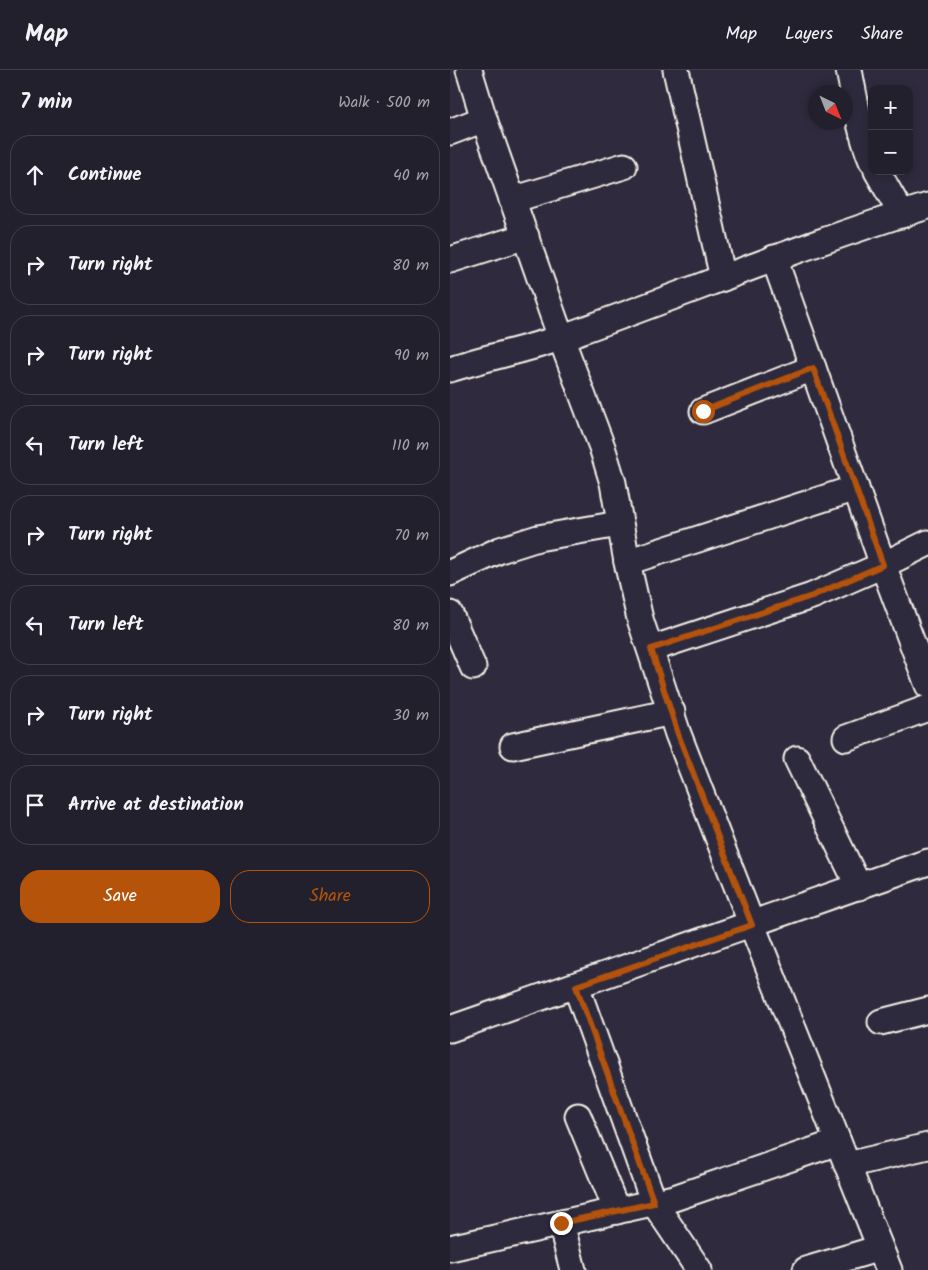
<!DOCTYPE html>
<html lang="en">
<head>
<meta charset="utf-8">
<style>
	body { margin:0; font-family:Kalam,sans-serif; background:#2b2836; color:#f1f3f6 }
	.controls { position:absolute; right:15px; top:15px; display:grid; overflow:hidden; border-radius:10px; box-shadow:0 2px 8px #0003 }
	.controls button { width:45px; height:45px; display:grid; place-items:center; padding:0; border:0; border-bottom:1px solid #403e4a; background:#23202e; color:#f1f3f6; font:25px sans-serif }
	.compass { position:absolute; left:358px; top:15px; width:45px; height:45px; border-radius:50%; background:#23202e; box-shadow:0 2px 8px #0003; rotate:137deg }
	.stop { position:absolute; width:15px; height:15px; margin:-11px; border:4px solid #b45309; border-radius:50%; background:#fff }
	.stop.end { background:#b45309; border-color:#fff; box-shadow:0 1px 5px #0008 }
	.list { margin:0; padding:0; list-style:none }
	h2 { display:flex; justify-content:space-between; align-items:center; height:65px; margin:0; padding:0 20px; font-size:21px }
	h2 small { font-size:16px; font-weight:400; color:#a3a3aa }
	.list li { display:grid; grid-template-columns:32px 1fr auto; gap:15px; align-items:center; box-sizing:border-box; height:80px; margin:0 10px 10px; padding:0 10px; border:1px solid #403e4a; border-radius:20px }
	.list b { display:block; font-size:19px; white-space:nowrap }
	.list em { font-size:16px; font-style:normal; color:#a3a3aa }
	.actions { display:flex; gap:10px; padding:15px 20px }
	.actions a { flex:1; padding:11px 0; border:1px solid #b45309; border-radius:20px; text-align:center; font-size:18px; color:#b45309 }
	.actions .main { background:#b45309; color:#fff }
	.icon { flex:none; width:28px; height:28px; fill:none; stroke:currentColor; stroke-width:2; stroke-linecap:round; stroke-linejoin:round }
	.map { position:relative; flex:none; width:478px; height:1200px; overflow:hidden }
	header { display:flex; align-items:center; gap:30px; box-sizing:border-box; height:70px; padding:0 25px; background:#23202e; border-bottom:1px solid #403e4a }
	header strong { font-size:24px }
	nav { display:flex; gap:28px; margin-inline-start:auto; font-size:18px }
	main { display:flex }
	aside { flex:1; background:#23202e }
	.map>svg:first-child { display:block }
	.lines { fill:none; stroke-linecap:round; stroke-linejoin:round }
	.minor-casing { stroke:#f4f1e8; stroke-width:29 }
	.minor { stroke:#2f2a3d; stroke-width:25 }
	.route { stroke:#b45309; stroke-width:6 }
</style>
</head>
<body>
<header>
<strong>Map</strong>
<nav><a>Map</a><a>Layers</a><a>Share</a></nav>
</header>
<main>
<aside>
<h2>7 min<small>Walk · 500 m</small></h2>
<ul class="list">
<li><svg class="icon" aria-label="ahead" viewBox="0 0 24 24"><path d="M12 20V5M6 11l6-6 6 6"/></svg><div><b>Continue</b></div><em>40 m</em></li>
<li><svg class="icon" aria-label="right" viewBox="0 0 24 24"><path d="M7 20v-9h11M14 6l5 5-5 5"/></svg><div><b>Turn right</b></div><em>80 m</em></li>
<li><svg class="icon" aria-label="right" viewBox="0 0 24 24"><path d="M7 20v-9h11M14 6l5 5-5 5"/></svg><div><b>Turn right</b></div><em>90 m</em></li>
<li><svg class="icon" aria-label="left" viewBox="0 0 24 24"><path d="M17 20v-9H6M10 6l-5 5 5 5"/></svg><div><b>Turn left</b></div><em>110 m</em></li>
<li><svg class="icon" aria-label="right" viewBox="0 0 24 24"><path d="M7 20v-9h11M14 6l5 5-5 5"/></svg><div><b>Turn right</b></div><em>70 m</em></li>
<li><svg class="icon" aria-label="left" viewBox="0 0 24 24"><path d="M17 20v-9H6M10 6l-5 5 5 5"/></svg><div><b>Turn left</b></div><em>80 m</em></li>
<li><svg class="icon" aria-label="right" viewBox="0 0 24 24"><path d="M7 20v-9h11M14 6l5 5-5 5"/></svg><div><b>Turn right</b></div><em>30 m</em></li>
<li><svg class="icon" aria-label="arrive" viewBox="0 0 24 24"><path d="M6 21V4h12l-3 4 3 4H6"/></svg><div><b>Arrive at destination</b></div></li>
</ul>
<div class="actions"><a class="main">Save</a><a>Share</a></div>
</aside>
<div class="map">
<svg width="478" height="1200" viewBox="0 0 478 1200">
	<rect width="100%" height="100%" fill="#2f2a3d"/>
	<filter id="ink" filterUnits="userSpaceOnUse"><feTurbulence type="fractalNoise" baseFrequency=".02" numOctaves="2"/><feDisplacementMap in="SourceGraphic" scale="10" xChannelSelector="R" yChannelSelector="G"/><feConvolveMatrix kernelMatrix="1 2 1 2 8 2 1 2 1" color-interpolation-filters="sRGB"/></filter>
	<g filter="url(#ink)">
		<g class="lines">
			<defs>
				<g id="minor">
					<polyline points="19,0 34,49 111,268 152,377 163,413 177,492 190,549 228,664 302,855 439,1200"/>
					<polyline points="226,0 273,208"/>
					<path d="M 399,0 C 405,31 410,62 422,91"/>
					<polyline points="0,62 34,49"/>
					<polyline points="427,101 452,145"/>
					<polyline points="62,130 174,96"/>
					<polyline points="324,188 433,495 478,615"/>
					<polyline points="0,190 76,166"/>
					<path d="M 0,299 C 37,287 76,280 113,267 C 235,224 354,174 478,136"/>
					<polyline points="253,341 363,298"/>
					<polyline points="177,492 406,418"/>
					<polyline points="0,503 50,480 88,468 169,454"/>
					<polyline points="0,544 23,597"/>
					<polyline points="201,579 362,526 433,495 478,473"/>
					<polyline points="396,668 478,638"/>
					<polyline points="63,676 222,642"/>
					<polyline points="347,689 409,817"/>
					<polyline points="126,916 204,1133 249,1200"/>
					<polyline points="431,952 478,940"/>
					<polyline points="0,959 478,792"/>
					<polyline points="128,1046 167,1141"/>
					<polyline points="397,1095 478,1076"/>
					<polyline points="111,1153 123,1200"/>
					<polyline points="0,1178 224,1128 388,1072"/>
					<polyline points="356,1200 430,1178"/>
				</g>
			</defs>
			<use href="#minor" class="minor-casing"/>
			<use href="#minor" class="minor"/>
		</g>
	</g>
	<g class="lines" filter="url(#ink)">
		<polyline class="route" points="111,1153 204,1133 126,916 302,855 228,664 201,579 362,526 433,495 363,298 253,341"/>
	</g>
</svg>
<div class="controls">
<button>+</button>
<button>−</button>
</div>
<svg class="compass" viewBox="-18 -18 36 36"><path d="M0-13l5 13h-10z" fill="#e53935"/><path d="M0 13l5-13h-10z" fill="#a3a3aa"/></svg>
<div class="stop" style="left:253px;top:341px"></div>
<div class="stop end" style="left:111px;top:1153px"></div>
</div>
</main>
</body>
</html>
